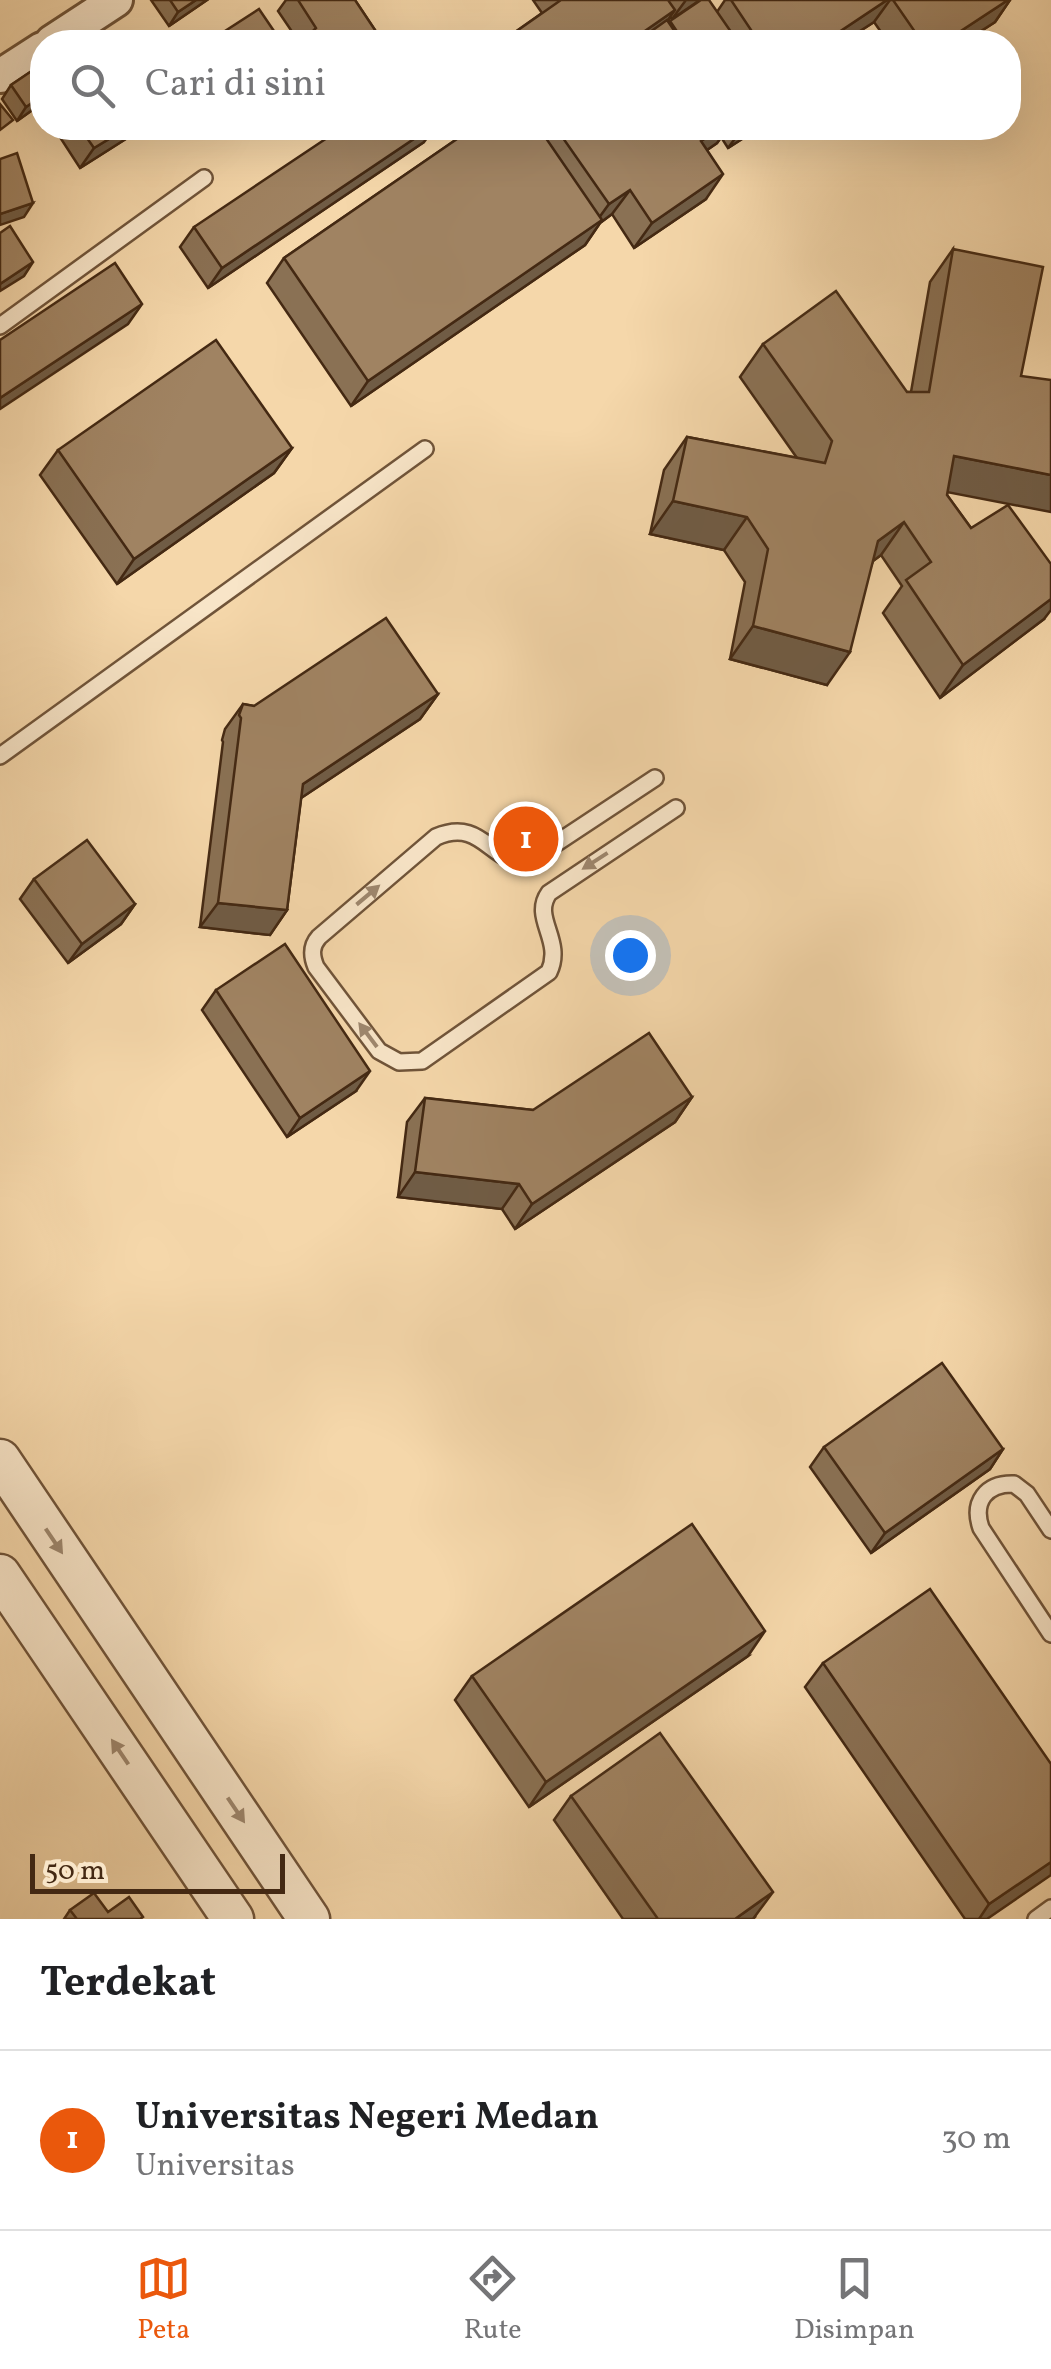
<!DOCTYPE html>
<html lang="id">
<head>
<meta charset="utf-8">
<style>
	body { margin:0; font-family:Vollkorn,serif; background:#f6f6f6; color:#202124 }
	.scale { position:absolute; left:30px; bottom:25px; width:255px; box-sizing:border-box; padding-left:10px; border:5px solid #442913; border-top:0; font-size:28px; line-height:35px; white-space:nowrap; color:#442913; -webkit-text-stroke:8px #f8e5c8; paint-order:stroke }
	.you { position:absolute; left:630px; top:955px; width:35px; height:35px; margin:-25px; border:8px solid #fff; border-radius:50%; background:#1a73e8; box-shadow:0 0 0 15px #1a73e833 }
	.badge { display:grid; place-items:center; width:65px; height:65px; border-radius:50%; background:#ea580c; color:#fff; font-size:32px; font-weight:700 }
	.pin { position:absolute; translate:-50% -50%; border:5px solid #fff; box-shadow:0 2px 10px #0006 }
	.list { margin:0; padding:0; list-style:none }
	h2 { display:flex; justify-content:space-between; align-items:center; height:130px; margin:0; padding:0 40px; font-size:42px }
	h2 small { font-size:32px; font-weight:400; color:#757577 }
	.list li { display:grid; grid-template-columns:65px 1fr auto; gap:30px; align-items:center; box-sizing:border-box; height:180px; padding:0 40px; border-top:2px solid #e0e0e0 }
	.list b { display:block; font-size:38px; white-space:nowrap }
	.list p { margin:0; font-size:32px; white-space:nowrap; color:#757577 }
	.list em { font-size:32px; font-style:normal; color:#757577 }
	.icon { flex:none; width:55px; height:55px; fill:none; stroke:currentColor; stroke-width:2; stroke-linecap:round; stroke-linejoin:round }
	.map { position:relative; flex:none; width:1051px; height:1919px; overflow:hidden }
	.search { position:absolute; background:#fff; box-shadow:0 10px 40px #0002; left:30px; right:30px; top:30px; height:110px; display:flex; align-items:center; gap:25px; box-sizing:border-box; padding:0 35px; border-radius:40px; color:#757577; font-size:38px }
	.sheet { height:310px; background:#fff }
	nav { display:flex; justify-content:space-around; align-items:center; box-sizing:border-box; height:140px; border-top:2px solid #e0e0e0; background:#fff; font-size:28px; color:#757577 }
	nav a { display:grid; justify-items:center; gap:5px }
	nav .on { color:#ea580c }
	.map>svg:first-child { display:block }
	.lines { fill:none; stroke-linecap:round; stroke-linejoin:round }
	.service-casing { stroke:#705439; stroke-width:20 }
	.minor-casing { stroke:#705439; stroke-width:38 }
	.tertiary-casing { stroke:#705439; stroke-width:45 }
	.service { stroke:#f8e5c8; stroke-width:15 }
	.minor { stroke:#f8e5c8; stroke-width:32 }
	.tertiary { stroke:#f8e5c8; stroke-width:40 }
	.wall { fill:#8a7154; stroke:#442913; stroke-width:2.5 }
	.shaded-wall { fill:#705c45; stroke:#442913; stroke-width:2.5 }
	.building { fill:#a08362; stroke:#442913; stroke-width:2.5 }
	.oneway { fill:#9e876e }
</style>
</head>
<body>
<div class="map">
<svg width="1051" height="1919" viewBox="0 0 1051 1919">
	<rect width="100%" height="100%" fill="#f5d7aa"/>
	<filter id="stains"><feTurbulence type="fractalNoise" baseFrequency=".002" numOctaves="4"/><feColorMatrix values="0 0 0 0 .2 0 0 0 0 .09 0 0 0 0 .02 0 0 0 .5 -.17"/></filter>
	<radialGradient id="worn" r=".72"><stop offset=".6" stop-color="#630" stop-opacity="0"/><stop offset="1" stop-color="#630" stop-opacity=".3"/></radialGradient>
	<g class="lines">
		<defs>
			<g id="service">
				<polyline points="0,326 204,178"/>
				<polyline points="0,756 425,449"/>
				<path d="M 655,778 L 531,860 C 491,869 485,816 436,837 L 319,937 C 311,946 311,955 316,967 L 379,1051 L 399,1062 L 422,1061 L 549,972 C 564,940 531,918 549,893 L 676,808"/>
				<path d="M 1051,1530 L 1027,1494 L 1014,1484 C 986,1483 972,1502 981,1528 L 1051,1634"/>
				<polyline points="1036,1919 1051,1908"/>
			</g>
			<g id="minor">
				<polyline points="52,42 116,0"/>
				<polyline points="0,76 42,49"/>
			</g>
			<g id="tertiary">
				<polyline points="0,1460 309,1919"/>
				<polyline points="0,1575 233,1919"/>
			</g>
		</defs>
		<use href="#service" class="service-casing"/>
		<use href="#minor" class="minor-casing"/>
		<use href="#tertiary" class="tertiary-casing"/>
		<use href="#service" class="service"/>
		<use href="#minor" class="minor"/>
		<use href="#tertiary" class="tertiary"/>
	</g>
	<g class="wall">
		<polygon points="151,0 207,0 169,26"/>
		<polygon points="286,0 355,0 383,42 299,42 278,11"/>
		<polygon points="533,0 700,0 672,19 670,17 668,21 669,22 717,12 725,0 1010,0 995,22 964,42 888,42 874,22 843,42 506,42 511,35 542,13"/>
		<polygon points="42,64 42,103 17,121 2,99 11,85"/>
		<polygon points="54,128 143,128 80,168"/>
		<polygon points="473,128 759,128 728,148 721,137 717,143 707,150 706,199 634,248 612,214 600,223 585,245 351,406 267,283 284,258"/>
		<polygon points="424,142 208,288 180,247 194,227"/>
		<polygon points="953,249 947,495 971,528 1044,619 940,698 883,613 902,586 881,555 873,561 827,685 730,659 745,582 724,550 650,534 664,470 687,437 797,458 740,377 763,344 907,392 911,392 930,282"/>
		<polygon points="292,448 274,473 117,584 40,475 58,450"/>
		<polygon points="438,694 420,719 301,798 287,910 270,935 200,927 223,742 222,740 225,729 243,704 254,706"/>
		<polygon points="34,879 135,904 121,924 68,963 20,899"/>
		<polygon points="216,990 356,1091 287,1137 202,1010"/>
		<polygon points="692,1097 675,1122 515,1229 502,1209 398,1197 407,1122 425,1098 533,1110"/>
		<polygon points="824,1447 1003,1449 990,1469 871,1553 810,1467"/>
		<polygon points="748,1656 529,1807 455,1700 472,1676"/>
		<polygon points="823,1663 1051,1764 987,1919 965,1919 805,1687"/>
		<polygon points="571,1796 755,1917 753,1919 623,1919 554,1820"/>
		<polygon points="70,1910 108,1912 142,1919 64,1919"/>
	</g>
	<g class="shaded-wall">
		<polygon points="196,0 207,0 169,26 178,12"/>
		<polygon points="686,0 700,0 672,19"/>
		<polygon points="887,0 890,0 874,22 843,42 824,42"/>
		<polygon points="1008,0 1010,0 995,22 964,42 944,42"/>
		<polygon points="675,10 661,30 643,42 629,42"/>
		<polygon points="42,96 42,103 17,121 26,107"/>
		<polygon points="127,128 143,128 80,168 94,148"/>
		<polygon points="430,128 434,128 424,142 208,288 222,268"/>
		<polygon points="721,128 728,128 717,143 684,166 701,141"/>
		<polygon points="744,128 759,128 728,148 742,129"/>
		<polygon points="723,174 706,199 634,248 652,223"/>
		<polygon points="630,190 612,214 600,223 585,245 351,406 368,381 593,226 609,204"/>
		<polygon points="33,203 24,217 0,225 0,214"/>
		<polygon points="33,262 24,276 0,291 0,284"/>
		<polygon points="142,304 128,324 0,409 0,398"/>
		<polygon points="292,448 274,473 117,584 134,559"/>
		<polygon points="954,456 1051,475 1051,512 931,489"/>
		<polygon points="673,501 747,517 724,550 650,534"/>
		<polygon points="904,522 881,555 855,574 878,541"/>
		<polygon points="1051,599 1051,610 1044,619 940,698 963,665"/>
		<polygon points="753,626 850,652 827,685 730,659"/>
		<polygon points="438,694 420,719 286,808 303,784"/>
		<polygon points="218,903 287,910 270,935 200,927"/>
		<polygon points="135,904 121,924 68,963 82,944"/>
		<polygon points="370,1071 356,1091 287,1137 300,1118"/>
		<polygon points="692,1097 675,1122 515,1229 532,1204"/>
		<polygon points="415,1172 519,1184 502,1209 398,1197"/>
		<polygon points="1003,1449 990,1469 871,1553 885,1533"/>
		<polygon points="765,1631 748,1656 529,1807 546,1782"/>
		<polygon points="1051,1862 1051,1875 987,1919 979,1919 989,1904"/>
		<polygon points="773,1892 753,1919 735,1919"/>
	</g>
	<g class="building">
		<polygon points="170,0 196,0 178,12"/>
		<polygon points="298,0 355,0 383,42 317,42 311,33 316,28"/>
		<polygon points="561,0 668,0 675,10 629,42 516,42 511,35"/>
		<polygon points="701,0 709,0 738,42 684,42 670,21"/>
		<polygon points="731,0 887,0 824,42 759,42"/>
		<polygon points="893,0 1008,0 944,42 922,42"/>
		<polygon points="259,9 278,37 270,42 208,42"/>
		<polygon points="667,20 682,42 636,42"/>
		<polygon points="42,64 42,96 26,107 11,85"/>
		<polygon points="0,104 13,120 0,130"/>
		<polygon points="80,128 127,128 94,148"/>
		<polygon points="342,128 430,128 222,268 194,227"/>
		<polygon points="473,128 539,128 602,220 368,381 284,258"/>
		<polygon points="556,128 721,128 701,141 723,174 652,223 630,190 609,204"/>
		<polygon points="17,153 33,203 0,214 0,159"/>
		<polygon points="10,226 33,262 0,284 0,233"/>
		<polygon points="953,249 1043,267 1021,376 1051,380 1051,475 954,456 947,495 971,528 1008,505 1051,564 1051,599 963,665 906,580 931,562 904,522 878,541 850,652 753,626 768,549 747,517 673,501 687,437 825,463 832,441 763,344 836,291 907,392 929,392"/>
		<polygon points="115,263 142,304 0,398 0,340"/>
		<polygon points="216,340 292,448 134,559 58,450"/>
		<polygon points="386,618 438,694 303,784 287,910 218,903 241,718 239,715 243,704 254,706"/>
		<polygon points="87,840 135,904 82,944 34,879"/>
		<polygon points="285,944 370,1071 300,1118 216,990"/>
		<polygon points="649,1033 692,1097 532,1204 519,1184 415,1172 425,1098 533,1110"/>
		<polygon points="942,1363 1003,1449 885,1533 824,1447"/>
		<polygon points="692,1524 765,1631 546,1782 472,1676"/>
		<polygon points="930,1589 1051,1764 1051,1862 989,1904 823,1663"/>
		<polygon points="660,1733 773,1892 735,1919 658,1919 571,1796"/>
		<polygon points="94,1893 108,1912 129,1897 143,1917 140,1919 77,1919 70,1910"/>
	</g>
	<defs><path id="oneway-solid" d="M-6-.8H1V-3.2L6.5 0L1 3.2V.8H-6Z" transform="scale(2.5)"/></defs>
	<g class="oneway">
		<use href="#oneway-solid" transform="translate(595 861) rotate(147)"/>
		<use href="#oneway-solid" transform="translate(368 895) rotate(-40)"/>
		<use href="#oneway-solid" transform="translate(368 1035) rotate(-127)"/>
		<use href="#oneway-solid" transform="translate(54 1541) rotate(56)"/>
		<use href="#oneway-solid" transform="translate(120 1752) rotate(-124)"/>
		<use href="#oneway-solid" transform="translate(236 1810) rotate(56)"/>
	</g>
	<rect width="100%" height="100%" filter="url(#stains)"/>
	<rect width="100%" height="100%" fill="url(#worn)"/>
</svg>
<div class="scale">50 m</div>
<div class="you"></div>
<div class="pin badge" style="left:526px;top:839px">1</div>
<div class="search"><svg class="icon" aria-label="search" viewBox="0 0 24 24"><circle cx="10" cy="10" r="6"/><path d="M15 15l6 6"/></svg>Cari di sini</div>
</div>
<section class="sheet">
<h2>Terdekat<small></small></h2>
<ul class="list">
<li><span class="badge">1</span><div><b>Universitas Negeri Medan</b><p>Universitas</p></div><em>30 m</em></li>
</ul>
</section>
<nav>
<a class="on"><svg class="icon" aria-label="map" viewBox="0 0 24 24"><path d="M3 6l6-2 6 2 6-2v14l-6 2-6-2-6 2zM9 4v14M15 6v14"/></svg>Peta</a>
<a><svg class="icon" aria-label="directions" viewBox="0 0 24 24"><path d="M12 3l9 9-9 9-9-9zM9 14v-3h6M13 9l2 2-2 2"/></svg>Rute</a>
<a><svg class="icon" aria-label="saved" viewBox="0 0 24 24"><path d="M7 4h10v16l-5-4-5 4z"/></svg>Disimpan</a>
</nav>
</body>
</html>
